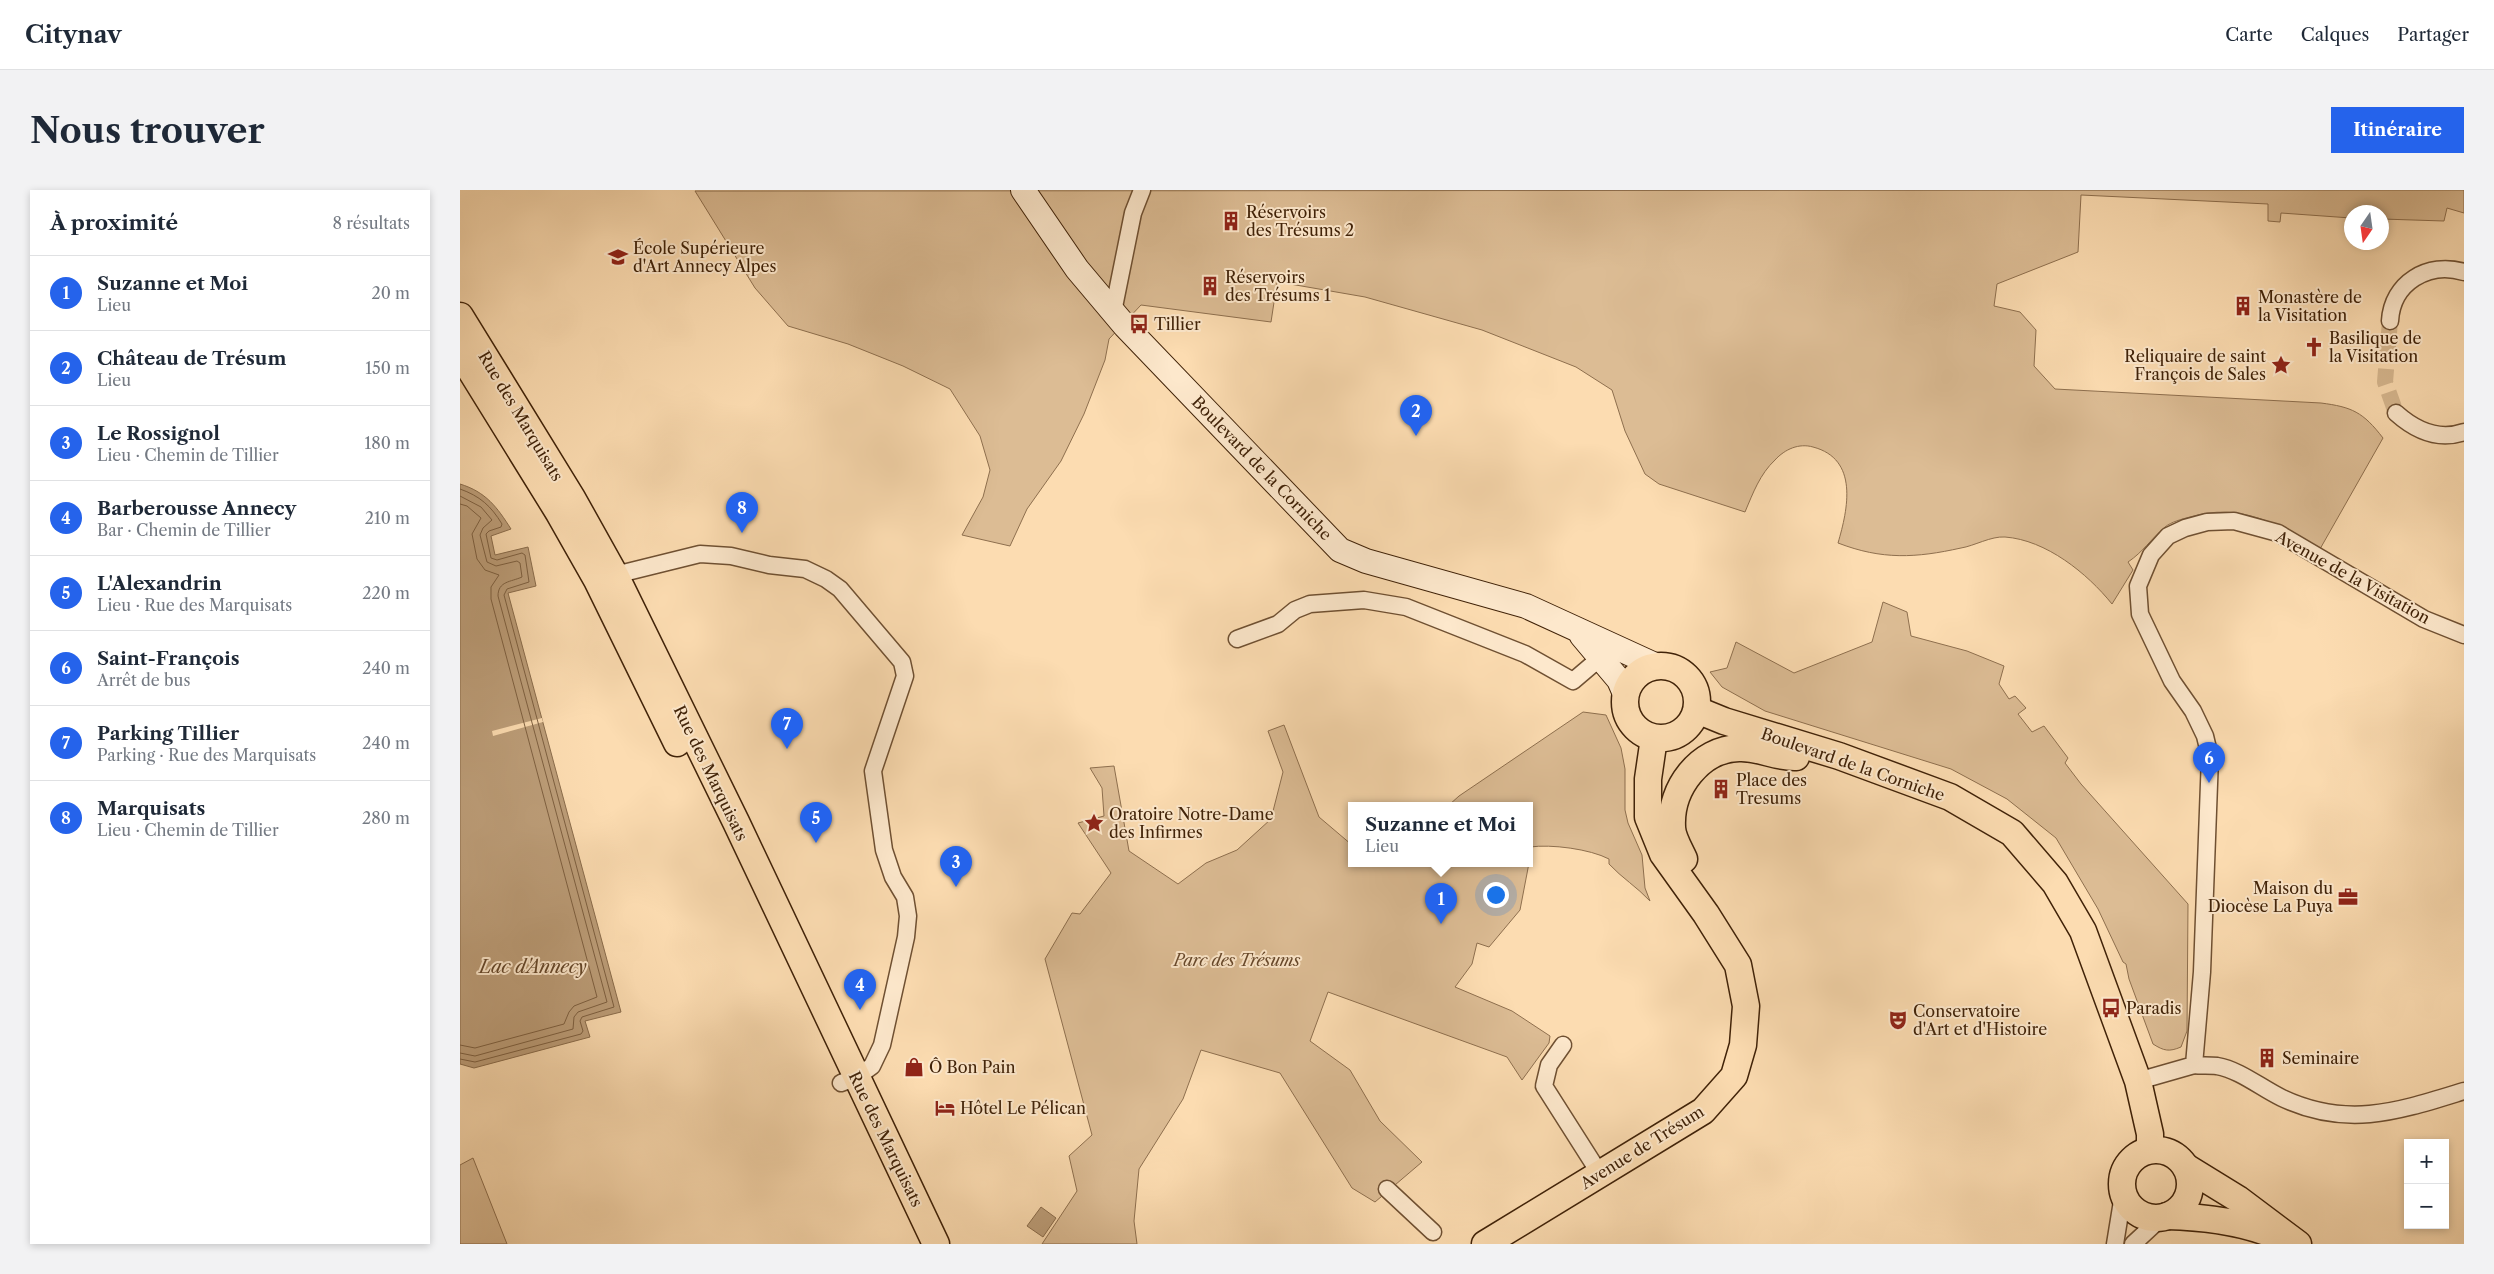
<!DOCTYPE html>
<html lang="fr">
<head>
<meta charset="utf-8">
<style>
	body { margin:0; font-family:"Libre Caslon Text",serif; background:#f2f2f3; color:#1f2937 }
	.controls { position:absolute; right:15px; bottom:15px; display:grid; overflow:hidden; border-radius:0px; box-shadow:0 2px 8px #0003 }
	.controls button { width:45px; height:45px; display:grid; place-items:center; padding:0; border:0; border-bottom:1px solid #e0e1e3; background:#fff; color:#1f2937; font:25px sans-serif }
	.compass { position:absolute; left:1884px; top:15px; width:45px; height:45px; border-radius:50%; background:#fff; box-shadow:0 2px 8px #0003; rotate:193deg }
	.you { position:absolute; left:1035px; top:704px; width:18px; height:18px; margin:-12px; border:4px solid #fff; border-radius:50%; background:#1a73e8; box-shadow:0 0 0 8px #1a73e833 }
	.badge { display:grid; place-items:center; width:32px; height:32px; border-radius:50%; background:#2563eb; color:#fff; font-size:16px; font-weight:700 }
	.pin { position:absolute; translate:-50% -41px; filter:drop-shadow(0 1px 2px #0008) }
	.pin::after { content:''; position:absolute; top:26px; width:18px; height:15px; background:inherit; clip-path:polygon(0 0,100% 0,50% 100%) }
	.popup { position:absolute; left:888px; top:612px; width:185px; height:65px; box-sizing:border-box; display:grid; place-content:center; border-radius:0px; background:#fff; filter:drop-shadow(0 1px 4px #0005); font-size:16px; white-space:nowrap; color:#747a83 }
	.popup b { font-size:19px; color:#1f2937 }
	.popup::after { content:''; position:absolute; left:50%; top:100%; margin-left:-10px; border:10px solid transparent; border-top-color:#fff }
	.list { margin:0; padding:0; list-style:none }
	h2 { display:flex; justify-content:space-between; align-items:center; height:65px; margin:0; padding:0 20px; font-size:21px }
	h2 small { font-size:16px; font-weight:400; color:#747a83 }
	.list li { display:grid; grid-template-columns:32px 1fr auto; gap:15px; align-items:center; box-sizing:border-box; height:75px; padding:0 20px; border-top:1px solid #e0e1e3 }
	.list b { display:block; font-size:19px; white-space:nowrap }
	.list p { margin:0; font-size:16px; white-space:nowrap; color:#747a83 }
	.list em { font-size:16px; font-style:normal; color:#747a83 }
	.map { position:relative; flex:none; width:2004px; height:1054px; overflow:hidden; border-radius:0px }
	header { display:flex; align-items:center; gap:30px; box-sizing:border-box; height:70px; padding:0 25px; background:#fff; border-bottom:1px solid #e0e1e3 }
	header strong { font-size:24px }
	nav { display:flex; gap:28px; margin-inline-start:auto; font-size:18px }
	.intro { display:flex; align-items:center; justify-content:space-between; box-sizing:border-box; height:120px; padding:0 30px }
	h1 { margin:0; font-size:35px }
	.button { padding:12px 22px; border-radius:0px; background:#2563eb; color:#fff; font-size:18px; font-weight:700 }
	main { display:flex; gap:30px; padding:0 30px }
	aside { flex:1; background:#fff; border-radius:0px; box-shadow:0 2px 8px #0003 }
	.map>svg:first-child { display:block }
	.green { fill:#dcbc94; stroke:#8e6f4e }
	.water { fill:#bc9d78; stroke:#8a6c4b }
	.pier { fill:#fcdcb1 }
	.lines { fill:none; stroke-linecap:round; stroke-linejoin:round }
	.shore { stroke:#7e6040; stroke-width:1 }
	.street-tunnel { stroke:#d6b78f; stroke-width:16; stroke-dasharray:16 8; stroke-linecap:butt }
	.street-casing { stroke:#6f5032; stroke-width:19 }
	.secondary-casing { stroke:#402208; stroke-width:26 }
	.primary-casing { stroke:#402208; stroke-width:29 }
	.street { stroke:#fde8cc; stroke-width:16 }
	.secondary { stroke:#fde8cc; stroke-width:24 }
	.primary { stroke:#fcdcb1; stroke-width:26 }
	.labels { text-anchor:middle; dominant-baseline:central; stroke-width:4; stroke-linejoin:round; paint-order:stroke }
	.poi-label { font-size:16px; fill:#402208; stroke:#fde8cc; text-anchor:start }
	.street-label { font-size:16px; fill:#402208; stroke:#fde8cc }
	.park-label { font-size:16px; font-style:italic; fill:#67482b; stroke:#fde8cc }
	.water-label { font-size:18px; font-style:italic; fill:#65472a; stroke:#fde8cc }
</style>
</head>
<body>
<header>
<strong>Citynav</strong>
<nav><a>Carte</a><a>Calques</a><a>Partager</a></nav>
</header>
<div class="intro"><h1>Nous trouver</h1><a class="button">Itinéraire</a></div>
<main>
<aside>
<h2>À proximité<small>8 résultats</small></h2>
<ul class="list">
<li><span class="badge">1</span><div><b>Suzanne et Moi</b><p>Lieu</p></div><em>20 m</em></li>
<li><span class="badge">2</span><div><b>Château de Trésum</b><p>Lieu</p></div><em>150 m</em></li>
<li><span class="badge">3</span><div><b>Le Rossignol</b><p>Lieu · Chemin de Tillier</p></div><em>180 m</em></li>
<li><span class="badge">4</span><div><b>Barberousse Annecy</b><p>Bar · Chemin de Tillier</p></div><em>210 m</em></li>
<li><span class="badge">5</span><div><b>L'Alexandrin</b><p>Lieu · Rue des Marquisats</p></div><em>220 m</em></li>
<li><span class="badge">6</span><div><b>Saint-François</b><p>Arrêt de bus</p></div><em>240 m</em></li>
<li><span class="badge">7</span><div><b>Parking Tillier</b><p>Parking · Rue des Marquisats</p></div><em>240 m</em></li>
<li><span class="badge">8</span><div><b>Marquisats</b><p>Lieu · Chemin de Tillier</p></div><em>280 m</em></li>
</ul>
</aside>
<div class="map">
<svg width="2004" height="1054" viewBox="0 0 2004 1054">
	<rect width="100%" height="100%" fill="#fcdcb1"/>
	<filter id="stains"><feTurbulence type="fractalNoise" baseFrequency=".004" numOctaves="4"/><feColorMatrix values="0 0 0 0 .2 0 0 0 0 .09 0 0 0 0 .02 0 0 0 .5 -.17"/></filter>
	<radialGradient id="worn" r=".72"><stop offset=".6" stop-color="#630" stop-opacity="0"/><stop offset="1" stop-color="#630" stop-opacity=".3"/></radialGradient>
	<g class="green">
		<path d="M 2004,0 L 2004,23 L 1987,18 L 1984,31 L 1922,29 L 1922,22 L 1892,22 L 1891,28 L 1821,23 L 1820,32 L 1808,31 L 1808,14 L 1621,5 L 1618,62 L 1537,94 L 1534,116 L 1560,122 L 1576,140 L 1574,176 L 1595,199 L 1861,213 C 1892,217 1903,222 1923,248 L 1860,359 C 1818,334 1780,312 1730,327 C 1722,329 1711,332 1705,337 C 1691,349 1683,362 1668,372 L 1673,380 L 1652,414 C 1627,383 1586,350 1545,347 C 1531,346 1514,356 1501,358 C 1456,368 1422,370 1378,353 C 1388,319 1399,269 1353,257 C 1339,253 1325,259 1315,270 C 1300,284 1293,303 1285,322 L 1199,294 L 1185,284 L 1165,241 L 1152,200 L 1116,177 L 1022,140 L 905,107 L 830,94 L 818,86 L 811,132 L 681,115 L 649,149 L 645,170 L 624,224 L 601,271 L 567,319 L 550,356 L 502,345 L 523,307 L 530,280 L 520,246 L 490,199 L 443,176 L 388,154 L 328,136 L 295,98 L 235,1 Z"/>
		<path d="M 1423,412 L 1447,422 L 1451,446 L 1507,461 L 1544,476 L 1539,494 L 1549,509 L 1555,506 L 1566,518 L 1558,524 L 1572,542 L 1584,536 L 1608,568 L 1605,573 L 1621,594 L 1728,714 L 1727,841 L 1721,857 C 1709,862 1704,861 1693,854 L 1669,789 L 1666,774 L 1663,772 L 1638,719 L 1596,648 L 1547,609 L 1491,579 L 1305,521 L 1262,497 L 1250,482 L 1267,478 L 1276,452 L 1334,483 L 1412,452 Z"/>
		<path d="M 1123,522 L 1146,525 L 1161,558 L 1165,579 L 1165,620 L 1168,633 L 1182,665 L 1185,698 L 1190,711 C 1177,697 1162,688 1149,674 L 1149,669 C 1130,659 1091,654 1070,657 L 1070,670 L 1070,615 L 989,615 L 999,606 Z"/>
		<polygon points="824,535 859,627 892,655 892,673 1069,673 1060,720 1029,757 1017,753 1012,774 995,797 1052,821 1090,846 1089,853 1062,890 1047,867 868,802 850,851 890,880 920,931 962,972 915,1012 892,998 820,883 741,860 723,909 679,979 674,1031 677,1054 582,1054 617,1001 609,966 632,945 585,769 612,723 620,724 651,683 618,633 644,626 642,598 630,578 654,576 669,661 718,694 746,673 777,660 811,629 823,582 808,541"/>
		<polygon points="13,968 47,1054 0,1054 0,975"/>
	</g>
	<g class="water">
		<path d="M 0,294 C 26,302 37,317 51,339 L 31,346 L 35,365 L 68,357 L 76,396 L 48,403 L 161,822 L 125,831 L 130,847 L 14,878 L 0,874 Z"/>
		<polygon points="581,1017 596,1028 583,1047 567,1036"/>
	</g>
	<polygon class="pier" points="82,528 83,532 33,546 32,541"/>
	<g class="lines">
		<g class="shore">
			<path d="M 0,299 C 20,306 31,316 42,334 L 41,337 L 29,341 L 26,344 L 31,368 L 37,370 L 62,363 L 65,365 L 69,392 L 47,399 L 44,405 L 154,817 L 122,827 L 120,831 L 123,841 L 121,844 L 15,872 L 0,869"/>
			<path d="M 0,306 L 21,317 L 32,330 L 23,338 L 20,345 L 27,372 L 36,376 L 57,371 L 60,373 L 62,387 C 51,392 38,391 38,406 L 147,812 L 118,822 L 114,827 L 113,839 L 15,866 L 0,863"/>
			<polyline points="0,314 7,316 21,328 12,344 17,369 25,380 39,385 31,397 31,409 137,807 114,816 109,822 104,834 15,858 0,855"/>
		</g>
		<polyline class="street-tunnel" points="1930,131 1925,192 1936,223"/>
		<defs>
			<g id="street">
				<polyline points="653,122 673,23 682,0"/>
				<path d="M 1930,131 C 1932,93 1968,71 2004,82"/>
				<path d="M 1936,223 C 1955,240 1978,251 2004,242"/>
				<polyline points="147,387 240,364 271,366 309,375 345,379 366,389 380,399 442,472 445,486 413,581 424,660 433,687 445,707 448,726 446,747 422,855 412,876 397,887 381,893"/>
				<polyline points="777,449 818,434 835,420 850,414 904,410 946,417 1065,464 1113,491 1140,468"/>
				<polyline points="1103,855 1089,875 1084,896 1140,984"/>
				<path d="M 1734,875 C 1741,876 1749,875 1757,876 C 1780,880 1801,898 1822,908 C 1888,939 1939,921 2004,901"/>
				<polyline points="1678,891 1734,875 1742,782 1750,567 1745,546 1733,521 1712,491 1680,424 1678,396 1691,365 1708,346 1725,338 1747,332 1774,331 1818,343 1964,429 2004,445"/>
				<polyline points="927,999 973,1042"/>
				<polyline points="1655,1054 1663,1005"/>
				<polyline points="1673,1054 1701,1028"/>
			</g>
			<g id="secondary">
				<polyline points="563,0 617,79 665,136 880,360 906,371 1066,416 1197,476"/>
				<polyline points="1122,446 1159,490 1166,506"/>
			</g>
			<g id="primary">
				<polyline points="0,126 112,308 155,385 276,632 476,1054"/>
				<polyline points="0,163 99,323 137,390 217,553"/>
				<circle cx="1201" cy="512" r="36"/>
				<polyline points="1237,520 1264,531 1379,566 1490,607 1552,643 1595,693 1623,741 1678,891 1690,944 1690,960"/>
				<path d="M 1224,669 C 1220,660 1212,647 1212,637 C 1210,598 1240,559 1279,558 C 1299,557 1317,568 1336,567"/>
				<circle cx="1696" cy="994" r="34"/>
				<polyline points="1726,977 1778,1009 1838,1054"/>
				<path d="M 1707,1026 C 1744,1027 1780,1031 1814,1045"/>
				<polyline points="1025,1054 1243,921 1274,886 1283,855 1286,816 1278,775 1246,724 1203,664 1188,627 1188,589 1194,548"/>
			</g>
		</defs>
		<use href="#street" class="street-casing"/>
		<use href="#secondary" class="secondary-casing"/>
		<use href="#primary" class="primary-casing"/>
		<use href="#street" class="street"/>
		<use href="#secondary" class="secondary"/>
		<use href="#primary" class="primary"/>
	</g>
	<defs>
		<symbol id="building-bare" viewBox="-9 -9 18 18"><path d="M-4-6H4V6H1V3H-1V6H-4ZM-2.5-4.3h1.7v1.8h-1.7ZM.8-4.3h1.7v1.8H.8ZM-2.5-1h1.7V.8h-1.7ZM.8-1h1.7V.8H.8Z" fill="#8f2418" stroke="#fde8cc" stroke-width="2.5" paint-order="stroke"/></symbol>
		<symbol id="university-bare" viewBox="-9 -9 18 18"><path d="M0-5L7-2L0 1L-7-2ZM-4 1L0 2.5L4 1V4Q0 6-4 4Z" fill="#8f2418" stroke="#fde8cc" stroke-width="2.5" paint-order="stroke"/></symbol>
		<symbol id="bus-bare" viewBox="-9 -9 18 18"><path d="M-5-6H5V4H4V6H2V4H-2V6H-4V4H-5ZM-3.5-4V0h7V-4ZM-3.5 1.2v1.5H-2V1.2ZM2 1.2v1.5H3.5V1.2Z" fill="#8f2418" stroke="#fde8cc" stroke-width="2.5" paint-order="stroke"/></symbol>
		<symbol id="church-bare" viewBox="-9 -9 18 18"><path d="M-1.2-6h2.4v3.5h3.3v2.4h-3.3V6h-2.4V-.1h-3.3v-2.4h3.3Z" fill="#8f2418" stroke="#fde8cc" stroke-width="2.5" paint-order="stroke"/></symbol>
		<symbol id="sight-bare" viewBox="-9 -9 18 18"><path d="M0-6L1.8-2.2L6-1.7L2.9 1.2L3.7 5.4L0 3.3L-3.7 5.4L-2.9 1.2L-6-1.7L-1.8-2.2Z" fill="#8f2418" stroke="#fde8cc" stroke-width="2.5" paint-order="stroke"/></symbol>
		<symbol id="office-bare" viewBox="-9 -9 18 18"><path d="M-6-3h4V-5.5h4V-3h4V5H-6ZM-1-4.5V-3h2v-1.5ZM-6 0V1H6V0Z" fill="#8f2418" stroke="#fde8cc" stroke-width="2.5" paint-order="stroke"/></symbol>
		<symbol id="theatre-bare" viewBox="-9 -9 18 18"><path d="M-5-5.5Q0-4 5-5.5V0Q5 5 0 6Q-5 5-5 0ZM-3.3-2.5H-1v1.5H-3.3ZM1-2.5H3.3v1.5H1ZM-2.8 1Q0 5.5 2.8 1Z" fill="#8f2418" stroke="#fde8cc" stroke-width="2.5" paint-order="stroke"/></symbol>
		<symbol id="shop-bare" viewBox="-9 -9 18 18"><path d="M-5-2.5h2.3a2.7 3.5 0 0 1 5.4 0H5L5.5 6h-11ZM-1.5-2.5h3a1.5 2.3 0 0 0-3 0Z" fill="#8f2418" stroke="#fde8cc" stroke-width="2.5" paint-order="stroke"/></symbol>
		<symbol id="hotel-bare" viewBox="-9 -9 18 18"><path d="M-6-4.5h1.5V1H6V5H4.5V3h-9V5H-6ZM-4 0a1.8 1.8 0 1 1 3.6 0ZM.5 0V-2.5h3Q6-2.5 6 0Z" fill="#8f2418" stroke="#fde8cc" stroke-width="2.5" paint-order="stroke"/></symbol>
	</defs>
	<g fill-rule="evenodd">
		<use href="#building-bare" x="757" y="17" width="28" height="28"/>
		<use href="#university-bare" x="144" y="53" width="28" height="28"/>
		<use href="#building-bare" x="736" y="82" width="28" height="28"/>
		<use href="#building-bare" x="1769" y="102" width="28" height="28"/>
		<use href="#bus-bare" x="665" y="120" width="28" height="28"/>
		<use href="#church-bare" x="1840" y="143" width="28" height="28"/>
		<use href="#sight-bare" x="1807" y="161" width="28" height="28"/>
		<use href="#building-bare" x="1247" y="585" width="28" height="28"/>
		<use href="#sight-bare" x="620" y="619" width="28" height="28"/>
		<use href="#office-bare" x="1874" y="693" width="28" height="28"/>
		<use href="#bus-bare" x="1637" y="804" width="28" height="28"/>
		<use href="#theatre-bare" x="1424" y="816" width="28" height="28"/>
		<use href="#building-bare" x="1793" y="854" width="28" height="28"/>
		<use href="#shop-bare" x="440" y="863" width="28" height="28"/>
		<use href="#hotel-bare" x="471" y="904" width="28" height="28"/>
	</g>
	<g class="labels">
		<g class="poi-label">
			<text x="786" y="22">Réservoirs<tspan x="786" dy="18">des Trésums 2</tspan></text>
			<text x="173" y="58">École Supérieure<tspan x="173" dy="18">d'Art Annecy Alpes</tspan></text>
			<text x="765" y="87">Réservoirs<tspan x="765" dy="18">des Trésums 1</tspan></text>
			<text x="1798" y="107">Monastère de<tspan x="1798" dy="18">la Visitation</tspan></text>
			<text x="694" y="134">Tillier</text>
			<text x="1869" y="148">Basilique de<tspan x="1869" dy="18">la Visitation</tspan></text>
			<text x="1806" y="166" text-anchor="end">Reliquaire de saint<tspan x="1806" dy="18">François de Sales</tspan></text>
			<text x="1276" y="590">Place des<tspan x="1276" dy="18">Tresums</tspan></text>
			<text x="649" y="624">Oratoire Notre-Dame<tspan x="649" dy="18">des Infirmes</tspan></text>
			<text x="1873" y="698" text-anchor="end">Maison du<tspan x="1873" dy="18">Diocèse La Puya</tspan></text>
			<text x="1666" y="818">Paradis</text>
			<text x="1453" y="821">Conservatoire<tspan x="1453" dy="18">d'Art et d'Histoire</tspan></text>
			<text x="1822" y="868">Seminaire</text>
			<text x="469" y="877">Ô Bon Pain</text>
			<text x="500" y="918">Hôtel Le Pélican</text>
		</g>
		<g class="street-label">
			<text transform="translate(61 226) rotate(59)">Rue des Marquisats</text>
			<text transform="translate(802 278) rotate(46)">Boulevard de la Corniche</text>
			<text transform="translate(1893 387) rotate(29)">Avenue de la Visitation</text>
			<text transform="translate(1393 574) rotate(19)">Boulevard de la Corniche</text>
			<text transform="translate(251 583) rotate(64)">Rue des Marquisats</text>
			<text transform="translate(426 949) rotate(64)">Rue des Marquisats</text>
			<text transform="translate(1182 957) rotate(-32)">Avenue de Trésum</text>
		</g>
		<g class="park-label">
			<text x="777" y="770">Parc des Trésums</text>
		</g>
		<g class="water-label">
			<text x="73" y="777">Lac d'Annecy</text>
		</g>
	</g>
	<rect width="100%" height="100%" filter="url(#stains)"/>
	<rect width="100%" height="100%" fill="url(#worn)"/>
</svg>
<div class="controls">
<button>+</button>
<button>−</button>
</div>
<svg class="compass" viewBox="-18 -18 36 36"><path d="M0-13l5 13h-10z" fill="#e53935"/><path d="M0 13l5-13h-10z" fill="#747a83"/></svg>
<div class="you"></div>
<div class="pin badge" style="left:981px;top:734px">1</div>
<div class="popup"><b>Suzanne et Moi</b>Lieu</div>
<div class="pin badge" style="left:956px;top:246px">2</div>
<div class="pin badge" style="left:496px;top:697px">3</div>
<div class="pin badge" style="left:400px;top:820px">4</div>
<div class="pin badge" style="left:356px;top:653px">5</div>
<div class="pin badge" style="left:1749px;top:593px">6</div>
<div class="pin badge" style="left:327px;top:559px">7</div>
<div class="pin badge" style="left:282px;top:343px">8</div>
</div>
</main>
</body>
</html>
